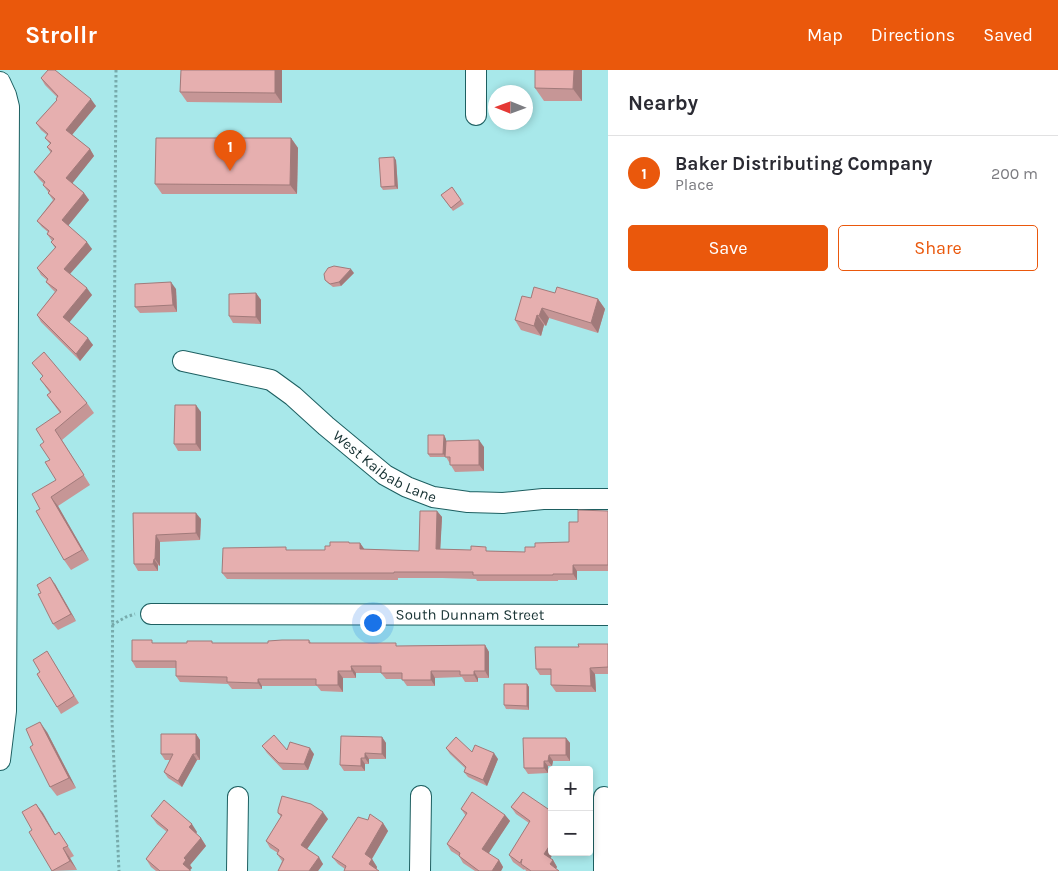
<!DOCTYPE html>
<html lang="en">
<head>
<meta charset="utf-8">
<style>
	body { margin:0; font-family:Karla,sans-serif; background:#f7f7f7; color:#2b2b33 }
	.controls { position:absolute; right:15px; bottom:15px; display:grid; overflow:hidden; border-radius:5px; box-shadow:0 2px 8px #0003 }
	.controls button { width:45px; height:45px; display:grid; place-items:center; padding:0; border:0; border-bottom:1px solid #e1e1e2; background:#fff; color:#2b2b33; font:25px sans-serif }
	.compass { position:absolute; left:488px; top:15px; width:45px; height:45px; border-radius:50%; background:#fff; box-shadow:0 2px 8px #0003; rotate:271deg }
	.you { position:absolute; left:372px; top:552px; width:18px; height:18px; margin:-12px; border:4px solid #fff; border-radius:50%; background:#1a73e8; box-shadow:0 0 0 8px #1a73e833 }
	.badge { display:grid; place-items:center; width:32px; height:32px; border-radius:50%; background:#ea580c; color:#fff; font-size:16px; font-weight:700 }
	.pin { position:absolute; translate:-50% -41px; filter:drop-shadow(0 1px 2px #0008) }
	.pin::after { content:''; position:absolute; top:26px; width:18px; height:15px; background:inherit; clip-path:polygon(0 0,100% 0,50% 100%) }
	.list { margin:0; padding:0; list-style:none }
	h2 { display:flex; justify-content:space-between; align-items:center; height:65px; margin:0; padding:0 20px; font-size:21px }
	h2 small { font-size:16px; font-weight:400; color:#7c7c81 }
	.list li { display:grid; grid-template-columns:32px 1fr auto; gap:15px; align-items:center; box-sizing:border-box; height:75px; padding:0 20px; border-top:1px solid #e1e1e2 }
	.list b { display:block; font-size:19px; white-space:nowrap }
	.list p { margin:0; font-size:16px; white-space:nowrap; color:#7c7c81 }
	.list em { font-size:16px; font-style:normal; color:#7c7c81 }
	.actions { display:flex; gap:10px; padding:15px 20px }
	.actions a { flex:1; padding:11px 0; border:1px solid #ea580c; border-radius:5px; text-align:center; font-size:18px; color:#ea580c }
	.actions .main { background:#ea580c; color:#fff }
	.map { position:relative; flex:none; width:608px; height:801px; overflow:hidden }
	header { display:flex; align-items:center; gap:30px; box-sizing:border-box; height:70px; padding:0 25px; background:#ea580c; color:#fff }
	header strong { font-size:24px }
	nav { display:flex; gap:28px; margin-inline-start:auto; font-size:18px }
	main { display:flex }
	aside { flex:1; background:#fff }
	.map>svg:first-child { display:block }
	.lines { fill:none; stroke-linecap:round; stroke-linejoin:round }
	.minor-casing { stroke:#1d5f61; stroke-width:22 }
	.path { stroke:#77abac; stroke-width:3; stroke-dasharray:2.5 2.5; stroke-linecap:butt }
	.minor { stroke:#fff; stroke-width:20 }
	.wall { fill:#c69696 }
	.shaded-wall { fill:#a17a7a }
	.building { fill:#e6afaf; stroke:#a17a7a }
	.labels { text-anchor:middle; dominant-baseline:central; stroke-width:4.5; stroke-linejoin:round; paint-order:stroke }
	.street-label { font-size:15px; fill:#173233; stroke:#b5f5f7 }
</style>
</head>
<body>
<header>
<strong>Strollr</strong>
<nav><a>Map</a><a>Directions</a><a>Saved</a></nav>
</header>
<main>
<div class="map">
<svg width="608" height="801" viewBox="0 0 608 801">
	<rect width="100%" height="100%" fill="#a8e8ea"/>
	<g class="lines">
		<defs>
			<g id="minor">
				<polyline points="476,0 476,45"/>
				<polyline points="0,12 6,25 9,37 6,641 0,690"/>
				<path id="s1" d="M 183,291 L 271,310 L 293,326 L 326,356 L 385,405 L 407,417 L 433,427 L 468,432 L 503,433 L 543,429 L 608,429"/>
				<path id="s2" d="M 151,544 L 608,545"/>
				<polyline points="237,801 238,727"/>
				<polyline points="420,801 421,726"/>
				<polyline points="604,801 604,727"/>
			</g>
		</defs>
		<use href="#minor" class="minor-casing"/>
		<g class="path">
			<polyline points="116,0 112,651 119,801"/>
			<polyline points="112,555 126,547 135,544"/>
		</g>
		<use href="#minor" class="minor"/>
	</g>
	<g class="wall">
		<polygon points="181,0 282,0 282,33 187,32 180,22"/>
		<polygon points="535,0 582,0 582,31 544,31 535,18"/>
		<polygon points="41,8 96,36 72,65 90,79 94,86 72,113 84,123 89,130 68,156 92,179 70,204 92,225 69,252 93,275 80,291 41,252 37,245 55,222 51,218 46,212 47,210 41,205 37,198 55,178 51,172 52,171 47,164 48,162 42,157 37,151 53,130 48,123 49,123 43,115 44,114 39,109 34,102 51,83 47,77 50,74 45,68 47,65 41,60 36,53 57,30 57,27 45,15"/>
		<polygon points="291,68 298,78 297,124 162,124 155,114"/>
		<polygon points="396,90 398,119 383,120 381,117"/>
		<polygon points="452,117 464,134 453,141 441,125"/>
		<polygon points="354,203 341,216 333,217 328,213 325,210"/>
		<polygon points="176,219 177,242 140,243 135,237"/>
		<polygon points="256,223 261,230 261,254 233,253 229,246"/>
		<polygon points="555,223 598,229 605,239 598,263 549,248 546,256 544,255 541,266 521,260 515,250 531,228"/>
		<polygon points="32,293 87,333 94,343 62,370 90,415 58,436 89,490 71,500 64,490 40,439 56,410 44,372 60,343 47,325 50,323 40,309 43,307"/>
		<polygon points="201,342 201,381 178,381 174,374"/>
		<polygon points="446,369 446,371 484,377 484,401 455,402 446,387 430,387 428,384"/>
		<polygon points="437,441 442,447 440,479 490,481 525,482 535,477 569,472 578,452 608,441 608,501 577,501 577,510 558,510 558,511 477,511 476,509 442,508 398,508 398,510 227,509 222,503 288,480 325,480 350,473 360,473 364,479 419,481"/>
		<polygon points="133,443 201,449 200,470 160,472 160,496 158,495 158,501 138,501 134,494"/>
		<polygon points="55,514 76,551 58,560 53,554"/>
		<polygon points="309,570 311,573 398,576 485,575 489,582 489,608 478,608 478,612 465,612 462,607 435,608 435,616 407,616 402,609 386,609 381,603 356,603 356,608 343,608 343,622 321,621 317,616 262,616 262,619 232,619 228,614 180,612 176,606 176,598 136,598 132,591 154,573 268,573"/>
		<polygon points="608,574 608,604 595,604 596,622 556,622 551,615 551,605 540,605 536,599 579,577"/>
		<polygon points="51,588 79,633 61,644 57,637 40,602"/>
		<polygon points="527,614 529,617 529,640 506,639 504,635"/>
		<polygon points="47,662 76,718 57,726 50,717 33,675"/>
		<polygon points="196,664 200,670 200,690 197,690 182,717 168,708 164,702 170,690 165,690 161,684"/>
		<polygon points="382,667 386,673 386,689 369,689 369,694 365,694 365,701 344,701 340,695"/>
		<polygon points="566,668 570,673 570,691 553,691 552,696 548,696 548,703 528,704 524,698"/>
		<polygon points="262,676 287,680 314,684 308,700 283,700 267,683"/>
		<polygon points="446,678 472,682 498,689 487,716 468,707 464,702 465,698 450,684"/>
		<polygon points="523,722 550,788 553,790 557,797 556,799 559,801 526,801 525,799 524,800 513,792 509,785 529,753 516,744 511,737"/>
		<polygon points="36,734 55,765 59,762 74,786 70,788 77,800 52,801 32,760"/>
		<polygon points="461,739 505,745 510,751 488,783 499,790 503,797 501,801 475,801 463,793 459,786 451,781 447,774 466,746"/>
		<polygon points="278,743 328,749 307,779 323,794 318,801 278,801 282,791 277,784 278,783 270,778 266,771 281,747"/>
		<polygon points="151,746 197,762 196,763 201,768 206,776 190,795 192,798 190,800 191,801 156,801 151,797 146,789 167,762 157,754"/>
		<polygon points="383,753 388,761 372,789 377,797 377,799 345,799 338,794 332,787"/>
	</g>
	<g class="shaded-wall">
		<polygon points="275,0 282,0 282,33 275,23"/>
		<polygon points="574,0 582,0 582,31 573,19"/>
		<polygon points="91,29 96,36 71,66 66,60"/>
		<polygon points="291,68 298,78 297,124 290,115"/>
		<polygon points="90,79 94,86 71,115 66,108"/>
		<polygon points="394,87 396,90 398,119 395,116"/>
		<polygon points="84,123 89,130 67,157 62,150"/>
		<polygon points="87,172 92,179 68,206 64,199"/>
		<polygon points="351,199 354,203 341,216 339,212"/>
		<polygon points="171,212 176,219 177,242 173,235"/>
		<polygon points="87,218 92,225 68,254 63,247"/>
		<polygon points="256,223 261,230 261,254 256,247"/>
		<polygon points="598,229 605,239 598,263 591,253"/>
		<polygon points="542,238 549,248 546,256 539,246"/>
		<polygon points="537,245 544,255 541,266 534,256"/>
		<polygon points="88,268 93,275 80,291 76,284"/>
		<polygon points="196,335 201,342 201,381 196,374"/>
		<polygon points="444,365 446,369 446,387 443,384"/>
		<polygon points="479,370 484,377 484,401 479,395"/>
		<polygon points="51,427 58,436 89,490 82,480"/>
		<polygon points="437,441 442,447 440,485 436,479"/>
		<polygon points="196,443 201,449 200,470 196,463"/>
		<polygon points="156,465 160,472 160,496 155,489"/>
		<polygon points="360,473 365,480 360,479"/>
		<polygon points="154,489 158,495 158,501 153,494"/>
		<polygon points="573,495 577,501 577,510 573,504"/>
		<polygon points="50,507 55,514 76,551 71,544"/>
		<polygon points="485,575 489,582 489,608 485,601"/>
		<polygon points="351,596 356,603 356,608 352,601"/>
		<polygon points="590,598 595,604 596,622 591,616"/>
		<polygon points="338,601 343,608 343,622 338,615"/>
		<polygon points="431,601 435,608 435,616 431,610"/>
		<polygon points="474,601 478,608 478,612 474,605"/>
		<polygon points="258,609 262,616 262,619 258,613"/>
		<polygon points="527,614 529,617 529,640 527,636"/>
		<polygon points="40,652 47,662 76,718 69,708"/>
		<polygon points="196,664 200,670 200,690 196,684"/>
		<polygon points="382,667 386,673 386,689 382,684"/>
		<polygon points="566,668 570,673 570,691 566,685"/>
		<polygon points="310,678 314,684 308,700 304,694"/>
		<polygon points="365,683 369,689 369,694 365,688"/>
		<polygon points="494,683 498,689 487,716 483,710"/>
		<polygon points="193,684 197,690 182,717 178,711"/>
		<polygon points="549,685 553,691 552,696 548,691"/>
		<polygon points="361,688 365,694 365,701 361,696"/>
		<polygon points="544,691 548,696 548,703 544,698"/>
		<polygon points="36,734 43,743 61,775 55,765"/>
		<polygon points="323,742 328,749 305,782 301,775"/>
		<polygon points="505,745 510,751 487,786 482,779"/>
		<polygon points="383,753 388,761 370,792 365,784"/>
		<polygon points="192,754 197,762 195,765 189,757"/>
		<polygon points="201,768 206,776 190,795 192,798 189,801 183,794 184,788"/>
		<polygon points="552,772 552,782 554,782 549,791 544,784"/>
		<polygon points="63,778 70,788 77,800 70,791"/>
		<polygon points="319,787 323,794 318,801 309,801"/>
		<polygon points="372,789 377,797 375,801 369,794"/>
		<polygon points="499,790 503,797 501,801 492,801"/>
		<polygon points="553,790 557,797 554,801 550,794"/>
	</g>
	<g class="building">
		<polygon points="48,0 55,0 91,29 66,60 90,79 66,108 84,123 62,150 87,172 64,199 87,218 63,247 88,268 76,284 37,245 57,220 46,212 48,209 37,198 56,177 51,172 54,169 47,164 49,161 37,151 55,129 48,123 50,121 43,115 45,112 34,102 52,81 47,77 51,73 45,68 48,64 36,53 57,30 56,29 58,26 41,8"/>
		<polygon points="181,0 275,0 275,23 180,22"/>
		<polygon points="535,0 574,0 573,19 535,18"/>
		<polygon points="156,68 291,68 290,115 155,114"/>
		<polygon points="394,87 395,116 381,117 379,88"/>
		<polygon points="452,117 461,130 451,138 441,125"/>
		<polygon points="334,196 351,199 339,212 330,214 325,210 324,204 328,198"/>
		<polygon points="171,212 173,235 135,237 135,214"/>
		<polygon points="534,217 555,223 557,217 598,229 591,253 542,238 539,246 537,245 534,256 515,250 522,226 531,228"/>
		<polygon points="256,223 256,247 229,246 229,224"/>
		<polygon points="44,282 87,333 55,360 84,405 51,427 82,480 64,490 36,441 40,439 32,424 56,410 45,392 50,390 40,375 44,372 36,359 61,342 47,325 51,322 40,309 43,306 32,293"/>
		<polygon points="175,335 196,335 196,374 174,374"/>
		<polygon points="428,365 444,365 443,384 428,384"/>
		<polygon points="479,370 479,395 450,395 450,387 445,387 446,371"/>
		<polygon points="578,440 608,441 608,495 573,495 573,504 553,504 553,505 473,505 473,502 394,502 394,503 222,503 223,478 286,477 286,480 325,480 325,476 330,476 330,472 349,472 349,473 360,473 360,479 419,481 420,441 437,441 436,479 471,480 471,476 486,477 486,481 525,482 525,477 535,477 535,473 569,472 569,452 578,452"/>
		<polygon points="133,443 196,443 196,463 156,465 155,489 154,489 153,494 134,494"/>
		<polygon points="50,507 71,544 53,554 38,524 41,523 37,515"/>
		<polygon points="132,570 152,570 152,573 187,573 187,571 212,571 212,573 268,573 268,571 282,570 309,570 309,573 396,573 396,576 485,575 485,601 474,601 474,605 460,605 460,601 431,601 431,610 402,610 402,603 381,603 381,596 351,596 352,601 338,601 338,615 316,615 316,609 258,609 258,613 227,612 227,607 176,606 176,591 132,591"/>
		<polygon points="578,574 608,574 608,597 590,598 591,616 551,615 551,599 536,599 535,577 579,577"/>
		<polygon points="47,581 74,626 57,637 37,604 40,602 33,590"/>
		<polygon points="504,614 527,614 527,636 504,635"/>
		<polygon points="40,652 69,708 50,717 30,677 33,675 26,659"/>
		<polygon points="161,664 196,664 196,684 193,684 178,711 164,702 173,684 161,684"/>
		<polygon points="274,665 287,680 290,672 310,678 304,694 279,693 262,676"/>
		<polygon points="341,666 382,667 382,684 365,683 365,688 361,688 361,696 340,695"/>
		<polygon points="456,667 472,682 475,675 494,683 483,710 464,702 466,697 446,678"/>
		<polygon points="523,668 566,668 566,685 549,685 548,691 544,691 544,698 524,698"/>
		<polygon points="472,722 505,745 482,779 499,790 492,801 479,801 459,786 460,783 447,774 467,743 461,739"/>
		<polygon points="523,722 551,741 549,744 552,746 552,772 544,784 553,790 550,794 559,801 531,801 521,794 522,789 520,793 509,785 530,751 511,737"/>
		<polygon points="282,726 311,734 323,742 301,775 319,787 309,801 278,801 284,789 277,784 279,780 266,771 282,745 278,743 278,740"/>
		<polygon points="164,730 192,754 189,757 201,768 184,788 186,790 183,794 190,800 190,801 160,801 146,789 168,760 151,746"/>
		<polygon points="36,734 55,765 59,762 68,776 63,778 70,791 52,801 29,762 32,760 22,742"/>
		<polygon points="370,744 383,753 365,784 372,789 369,794 379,801 344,801 346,796 332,787 358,747 368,750"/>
	</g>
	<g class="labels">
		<g class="street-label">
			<text stroke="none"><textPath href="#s1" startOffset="234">West Kaibab Lane</textPath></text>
			<text stroke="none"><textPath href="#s2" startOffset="319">South Dunnam Street</textPath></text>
		</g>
	</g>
</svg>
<div class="controls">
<button>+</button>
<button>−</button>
</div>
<svg class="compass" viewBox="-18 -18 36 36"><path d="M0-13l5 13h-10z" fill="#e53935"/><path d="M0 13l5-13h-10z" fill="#7c7c81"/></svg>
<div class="you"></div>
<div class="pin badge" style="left:230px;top:101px">1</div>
</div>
<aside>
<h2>Nearby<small></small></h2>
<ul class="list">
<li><span class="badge">1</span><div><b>Baker Distributing Company</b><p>Place</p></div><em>200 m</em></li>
</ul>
<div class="actions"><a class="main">Save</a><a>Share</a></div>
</aside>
</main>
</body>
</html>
